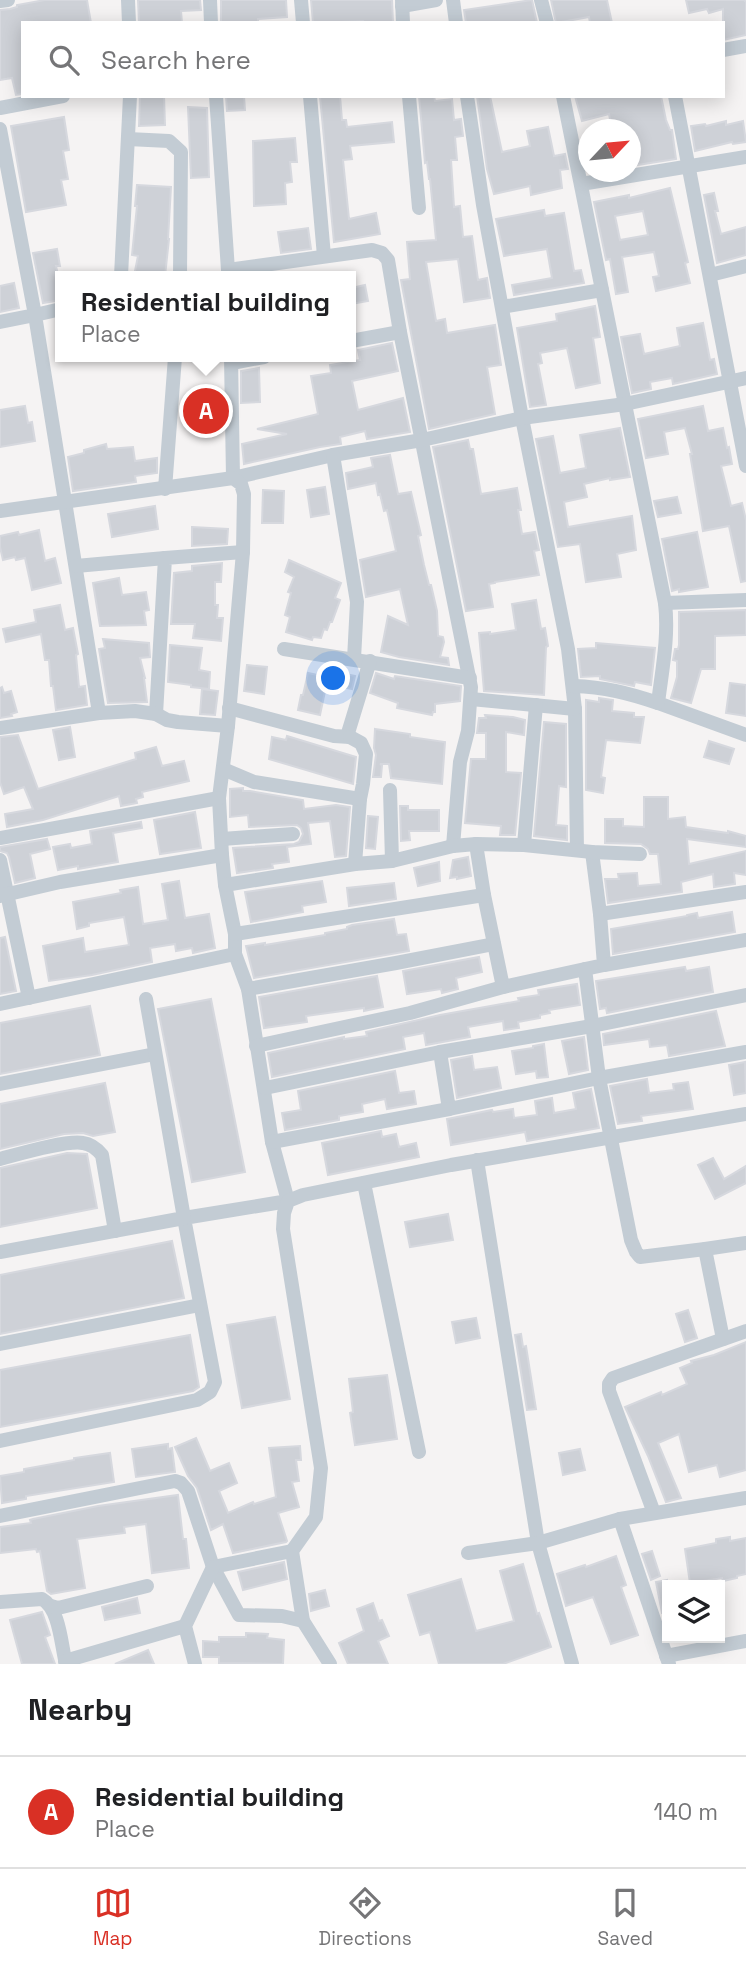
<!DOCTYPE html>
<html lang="en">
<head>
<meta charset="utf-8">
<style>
	body { margin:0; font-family:"Space Grotesk",sans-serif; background:#f2f2f2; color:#202124 }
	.controls { position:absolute; right:21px; bottom:21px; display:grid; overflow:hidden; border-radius:0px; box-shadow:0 4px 18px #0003 }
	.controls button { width:63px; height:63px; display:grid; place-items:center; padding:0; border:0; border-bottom:2px solid #e0e0e0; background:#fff; color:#202124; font:35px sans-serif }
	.compass { position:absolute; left:578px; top:119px; width:63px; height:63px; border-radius:50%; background:#fff; box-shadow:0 4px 18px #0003; rotate:64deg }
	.you { position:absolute; left:334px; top:679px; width:24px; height:24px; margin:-18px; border:5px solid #fff; border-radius:50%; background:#1a73e8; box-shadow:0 0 0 10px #1a73e833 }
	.badge { display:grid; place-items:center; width:46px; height:46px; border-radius:50%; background:#d93025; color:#fff; font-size:23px; font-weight:700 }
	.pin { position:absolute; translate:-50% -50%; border:4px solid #fff; box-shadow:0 2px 7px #0006 }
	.popup { position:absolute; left:55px; top:271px; width:301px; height:91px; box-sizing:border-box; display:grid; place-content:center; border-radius:0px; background:#fff; filter:drop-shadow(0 2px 5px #0005); font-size:23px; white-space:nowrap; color:#757577 }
	.popup b { font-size:26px; color:#202124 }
	.popup::after { content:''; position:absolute; left:50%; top:100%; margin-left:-14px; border:14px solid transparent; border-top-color:#fff }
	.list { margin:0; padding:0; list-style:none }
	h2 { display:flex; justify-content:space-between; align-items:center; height:91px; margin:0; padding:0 28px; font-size:30px }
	h2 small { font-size:23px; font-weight:400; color:#757577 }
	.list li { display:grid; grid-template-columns:46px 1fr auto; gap:21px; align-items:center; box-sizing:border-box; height:112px; padding:0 28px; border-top:2px solid #e0e0e0 }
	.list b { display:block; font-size:26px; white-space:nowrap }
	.list p { margin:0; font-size:23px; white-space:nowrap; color:#757577 }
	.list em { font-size:23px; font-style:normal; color:#757577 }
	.icon { flex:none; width:38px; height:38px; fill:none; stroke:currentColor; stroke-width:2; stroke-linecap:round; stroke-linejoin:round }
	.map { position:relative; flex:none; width:746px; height:1664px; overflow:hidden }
	.search { position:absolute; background:#fff; box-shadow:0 4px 18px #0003; left:21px; right:21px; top:21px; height:77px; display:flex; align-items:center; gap:18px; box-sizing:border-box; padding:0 24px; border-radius:0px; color:#757577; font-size:26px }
	.sheet { height:203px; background:#fff }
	nav { display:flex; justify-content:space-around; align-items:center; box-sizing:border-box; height:98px; border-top:2px solid #e0e0e0; background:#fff; font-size:19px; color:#757577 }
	nav a { display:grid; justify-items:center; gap:4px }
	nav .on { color:#d93025 }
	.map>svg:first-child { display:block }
	.building { fill:#ced1d7; stroke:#d6d8de; stroke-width:2; fill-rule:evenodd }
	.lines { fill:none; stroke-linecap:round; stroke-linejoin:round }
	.minor { stroke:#c3ccd4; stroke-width:14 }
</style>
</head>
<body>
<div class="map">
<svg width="746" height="1664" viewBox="0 0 746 1664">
	<rect width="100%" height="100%" fill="#f5f3f3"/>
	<g class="building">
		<polygon points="45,0 87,0 91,23 23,23 23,94 16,95 12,78 0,80 0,10 10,9 17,7 17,5"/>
		<polygon points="138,0 200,0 201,10 181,11 182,23 139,23"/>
		<polygon points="221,0 286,0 287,17 258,19 258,23 221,23"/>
		<polygon points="311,0 392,0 393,23 364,23 363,21 313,23"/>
		<polygon points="532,0 537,23 466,23 464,10"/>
		<polygon points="551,0 607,0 612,23 590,23 589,17 556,23"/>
		<polygon points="686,0 744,0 746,2 746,35 723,40 723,9 709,13 707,9 689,13"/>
		<polygon points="140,96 164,96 165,125 139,126"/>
		<polygon points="226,96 244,96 245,110 227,111"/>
		<polygon points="340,96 342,120 346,120 347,127 392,122 394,142 350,146 352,159 343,160 349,219 376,213 380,234 334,242 320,97"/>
		<polygon points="419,96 434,96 435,101 452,99 454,120 461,119 463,136 455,137 457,160 451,160 454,207 460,206 463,237 472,236 478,280 487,278 490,298 464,302 458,259 426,262 436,321 445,319 447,333 495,325 501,365 487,367 495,414 429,429 401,280 410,279 407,242 436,240 430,179 429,179 427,162 425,163"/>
		<polygon points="477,96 490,96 502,152 530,146 527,131 548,127 554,156 565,154 568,169 560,170 562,188 531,195 530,186 494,194 487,169"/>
		<polygon points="575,96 661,96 666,120 670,130 672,130 676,159 631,166 631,130 612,130 609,114 582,121"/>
		<polygon points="188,107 207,108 209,177 191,178"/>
		<polygon points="64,117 69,150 63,151 68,179 61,180 66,205 26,212 11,126"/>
		<polygon points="726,121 726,125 743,121 746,142 733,144 732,142 695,151 691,126 705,124 706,126"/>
		<polygon points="295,138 297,162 290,162 292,182 285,183 286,204 254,206 253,141"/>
		<polygon points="137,185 171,187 168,239 169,239 165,276 134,276 138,256 132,255 137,206 135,206"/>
		<path d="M 670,188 L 688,262 L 685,263 L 690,283 L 656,291 L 653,277 L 659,276 L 654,252 L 622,257 L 628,292 L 616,294 L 610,259 L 606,260 L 594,202 L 629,195 L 629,198 ZM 643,211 L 648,235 L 620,240 L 615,216 Z"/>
		<polygon points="714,193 718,211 715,211 721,234 746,227 746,255 717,263 704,195"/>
		<polygon points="544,210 545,216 564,213 574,271 581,270 584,283 514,295 512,285 552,278 547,249 504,256 496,219"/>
		<polygon points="308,228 311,249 281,253 278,232"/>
		<polygon points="57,249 60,266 56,266 61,288 61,300 43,303 33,253"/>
		<polygon points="14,283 19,308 0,312 0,286"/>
		<polygon points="365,285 368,301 351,304 351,288"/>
		<polygon points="595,306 600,337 593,338 600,383 576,388 567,348 540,353 542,363 538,364 546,405 530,407 517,328 557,321 556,314"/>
		<polygon points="703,323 710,360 714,359 717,374 673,384 672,378 650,382 651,389 632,393 621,337 640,334 644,354 680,346 677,328"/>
		<polygon points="392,343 398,371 352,381 358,410 403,398 410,432 367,439 365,431 340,437 341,444 320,447 244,464 242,444 287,434 257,429 318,414 311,376 331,373 330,365 360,360 358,350"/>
		<polygon points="259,368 260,402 241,403 241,371"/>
		<polygon points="188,399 222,402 222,424 188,419"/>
		<polygon points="25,406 28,423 32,422 35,441 0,447 0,410"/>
		<polygon points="703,406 708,431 723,428 727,448 729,447 732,464 721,466 731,506 742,503 746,520 746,581 741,582 729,526 703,531 690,454 692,454 685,428 664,432 668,454 646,458 638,419"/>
		<polygon points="620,428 630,477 610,480 610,478 584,484 587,497 564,502 568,527 632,516 636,550 617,554 621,577 586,582 580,544 558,547 536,439 553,436 560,473 586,468 580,435"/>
		<polygon points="468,440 470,449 473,449 481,494 517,488 521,510 518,510 522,534 535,532 539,550 534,551 539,575 495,582 495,583 489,584 493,607 466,611 433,447"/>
		<polygon points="106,444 107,449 133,447 135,461 157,458 157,473 135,476 136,482 73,491 68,457 84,453 84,450"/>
		<polygon points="390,455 398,494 411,492 421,535 418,536 424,565 429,585 431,585 437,611 438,636 443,637 444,642 440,657 448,658 449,665 399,657 381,652 388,616 408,625 400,589 366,597 360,560 396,551 387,510 384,511 380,494 378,495 376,483 348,489 346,473 373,467 371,458"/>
		<polygon points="325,487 329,514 311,517 307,490"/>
		<polygon points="263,490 284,491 283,523 262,523"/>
		<polygon points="677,497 681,513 658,517 654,501"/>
		<polygon points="155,506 158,529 112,537 108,514"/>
		<polygon points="192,527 228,529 227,544 192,546"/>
		<polygon points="39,530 45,561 55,558 61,583 32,590 25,558 16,560 15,557 3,560 0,547 0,536 18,532 19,535"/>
		<polygon points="697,532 708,587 679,592 679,589 672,591 662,539"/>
		<polygon points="289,560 341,583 335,598 340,600 332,622 330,622 327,630 324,629 321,638 313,637 312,640 286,632 290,617 285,615 291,593 288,592 294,577 285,572"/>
		<polygon points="222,563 221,582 215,582 215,605 218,605 217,618 223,618 221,641 193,638 195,624 171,624 174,573 192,571 192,566"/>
		<polygon points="119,578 122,595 146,592 149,610 144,611 146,625 100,626 93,583"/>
		<polygon points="536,600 541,629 545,628 548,646 546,647 544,695 484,691 479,633 490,632 490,634 516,630 512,604"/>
		<polygon points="60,605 65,630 73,628 78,654 76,655 79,687 85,686 87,705 56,710 53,686 51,686 49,660 45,660 41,634 6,642 3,629 36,622 34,610"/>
		<polygon points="746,610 746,635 715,636 715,669 701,669 691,703 671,698 677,677 677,661 673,660 675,649 678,649 679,645 679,612"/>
		<polygon points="103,639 149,643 150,657 140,658 145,678 144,678 147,702 108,703 99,649 105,648"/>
		<polygon points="596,643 655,648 651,685 635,682 634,686 600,679 600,676 581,677 578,649 596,648"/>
		<polygon points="170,645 202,648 199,670 210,672 209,689 191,687 191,685 168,682"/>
		<polygon points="247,665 267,667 264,694 244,691"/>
		<polygon points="328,670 355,676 352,689 328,684 330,678 328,677 320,715 298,710 301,695 303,695 308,673 327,677"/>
		<polygon points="376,673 394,679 395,676 461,686 460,701 435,704 435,712 433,712 432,715 397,708 398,703 370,693"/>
		<polygon points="730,683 746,685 746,716 726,713"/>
		<polygon points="2,687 4,693 11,691 17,712 11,714 12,716 0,718 0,688"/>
		<polygon points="202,689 218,691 215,715 200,714"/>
		<polygon points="599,698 613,700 612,711 634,713 634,717 644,717 640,743 606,740 601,777 605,778 603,793 586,790 586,700 599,702"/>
		<polygon points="485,715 513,717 525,720 524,735 506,732 506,772 521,773 515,835 500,835 501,826 465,823 471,759 486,759 486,733 477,733 479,718 486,718"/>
		<polygon points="544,722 566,724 566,787 559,786 556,825 567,826 567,840 534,836"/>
		<polygon points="70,727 75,757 59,760 53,730"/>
		<polygon points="375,729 410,734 410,737 445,742 442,784 391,778 389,764 380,764 382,765 381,777 373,777 376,755 374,748"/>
		<polygon points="18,735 38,789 136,759 135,753 156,747 162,766 184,761 189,781 142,792 143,797 136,799 137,803 121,806 119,796 43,820 7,827 5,814 33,809 24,787 4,794 0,782 0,737"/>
		<polygon points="287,736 356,757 353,784 269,759 272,737 286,740"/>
		<polygon points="709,741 734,749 729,764 704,757"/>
		<polygon points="243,788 243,791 250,791 303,800 304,809 336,805 350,807 346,856 335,857 330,821 308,823 311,844 287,847 289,862 272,864 273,868 237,873 233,848 294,844 299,842 303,834 301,828 297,825 249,827 248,815 230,817 230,789"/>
		<polygon points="644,797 668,797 668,819 685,817 686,827 728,833 728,831 746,836 746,847 687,839 689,864 746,851 746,875 734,873 735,884 714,887 713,874 681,882 682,892 608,903 605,879 619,879 618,874 637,873 638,886 661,884 658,854 650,854 648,849 641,844 605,843 605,819 623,819 623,826 644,827"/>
		<polygon points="400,806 408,806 408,810 439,810 439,831 409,831 410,840 401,841"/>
		<polygon points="195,812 201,848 160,854 154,820"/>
		<polygon points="368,816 378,817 375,849 366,848"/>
		<polygon points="141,822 142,828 113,833 118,862 78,869 78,866 58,870 53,847 70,844 71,848 92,844 90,831"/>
		<polygon points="47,839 50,849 30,854 35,878 15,883 9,857 7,853 0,851 0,847"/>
		<polygon points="468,857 471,876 457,879 457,877 450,878 453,860"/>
		<polygon points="439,862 440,881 418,886 414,868"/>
		<polygon points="179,881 185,918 209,914 215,948 193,953 192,948 176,951 175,944 150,948 152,962 92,975 49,981 43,946 83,938 85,952 129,945 124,917 89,923 89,926 77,929 73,902 121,893 120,890 138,887 143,924 168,920 162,884"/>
		<polygon points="322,881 326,902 302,906 303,912 251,922 245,892"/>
		<polygon points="394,883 396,899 349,906 347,888"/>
		<polygon points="732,912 735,932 613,954 611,929 687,916 687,915 697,913 698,918"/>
		<polygon points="394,919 397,935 406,934 409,951 254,978 246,946 265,943 265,945 325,935 325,933 347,929 347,927 352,925"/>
		<polygon points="5,937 16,991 0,994 0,938"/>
		<polygon points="479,957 482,972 456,978 458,989 442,993 441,989 407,994 403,971"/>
		<polygon points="685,967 686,971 709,967 713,992 607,1013 606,1008 600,1009 596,981"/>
		<polygon points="377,976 383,1007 364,1011 364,1008 306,1016 307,1022 264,1028 259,997"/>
		<polygon points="577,984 580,1005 549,1010 550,1013 540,1015 540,1018 518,1022 519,1028 504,1030 503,1021 468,1027 470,1037 426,1045 424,1033 403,1037 405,1049 272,1077 268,1053 344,1037 344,1039 367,1036 366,1032 440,1015 519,1001 518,998 539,995 538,990"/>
		<polygon points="211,999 245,1172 192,1182 158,1009"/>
		<polygon points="90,1006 100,1055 0,1074 0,1023"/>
		<polygon points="716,1011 725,1046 669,1056 667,1045 650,1047 649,1039 604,1045 603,1034"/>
		<polygon points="584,1037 588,1070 569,1074 562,1041"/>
		<polygon points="544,1044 548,1077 537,1078 536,1071 516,1074 512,1051 533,1048 533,1046"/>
		<polygon points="472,1056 474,1070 497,1067 501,1088 457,1098 451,1060"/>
		<polygon points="745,1062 746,1093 734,1095 729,1065"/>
		<polygon points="395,1071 399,1093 414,1091 416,1104 387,1109 385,1099 362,1104 363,1112 339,1116 339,1120 285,1130 282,1113 301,1110 298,1091"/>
		<polygon points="647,1079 649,1093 674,1090 673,1084 688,1082 693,1109 641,1116 642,1121 618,1124 610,1086"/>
		<polygon points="105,1083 115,1132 93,1136 83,1133 64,1134 0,1149 0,1104"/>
		<polygon points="591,1089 599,1128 527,1141 525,1132 451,1145 447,1119 492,1110 493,1112 513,1109 514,1118 537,1115 535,1101 552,1098 554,1113 576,1109 573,1093"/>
		<polygon points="381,1131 382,1137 396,1134 399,1147 416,1143 419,1157 328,1175 322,1143"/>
		<polygon points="67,1153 87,1154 97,1208 0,1227 0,1168"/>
		<polygon points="713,1158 724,1179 746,1166 746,1183 715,1199 698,1165"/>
		<polygon points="448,1214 453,1240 410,1247 405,1222"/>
		<polygon points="172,1241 184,1298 0,1334 0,1275"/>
		<polygon points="688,1310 697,1338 685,1342 676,1314"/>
		<polygon points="275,1317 290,1399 242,1408 227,1325"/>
		<polygon points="476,1318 480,1338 456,1343 452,1322"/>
		<polygon points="521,1334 523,1347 526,1346 536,1409 527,1410 515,1335"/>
		<polygon points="190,1335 199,1387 193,1391 0,1427 0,1370"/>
		<polygon points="746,1342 746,1470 720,1477 717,1465 689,1472 679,1434 658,1443 681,1498 666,1502 648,1456 625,1407 661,1392 662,1395 687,1384 680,1368 692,1363 691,1361 714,1355"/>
		<polygon points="387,1375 397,1439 355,1445 350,1413 353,1412 349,1379"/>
		<polygon points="196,1438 210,1471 229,1463 237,1483 219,1491 228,1513 253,1502 254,1504 276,1497 269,1448 300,1446 301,1460 296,1460 299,1481 292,1482 299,1507 278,1513 287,1541 286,1542 233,1553 223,1524 211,1530 197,1488 188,1476 175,1447"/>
		<polygon points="168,1444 168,1449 172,1448 175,1472 136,1477 132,1449"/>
		<polygon points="580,1449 585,1470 563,1475 559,1453"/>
		<polygon points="110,1453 114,1482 26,1496 26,1499 2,1503 0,1476 24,1472 24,1469 74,1460 74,1458"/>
		<polygon points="178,1495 183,1539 186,1539 189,1568 152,1573 146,1524 124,1527 125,1533 77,1539 85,1588 51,1594 47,1591 40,1551 37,1552 36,1549 0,1553 0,1527 31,1523 30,1520 33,1519 98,1506"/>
		<polygon points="730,1537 730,1541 746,1538 746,1574 737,1576 737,1578 723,1581 722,1578 690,1583 685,1549 716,1543 716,1539"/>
		<polygon points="652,1551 660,1576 651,1580 642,1554"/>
		<polygon points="616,1556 626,1585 621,1587 638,1635 611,1644 593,1597 566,1606 557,1574 585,1565 586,1567"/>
		<polygon points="284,1562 287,1579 243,1590 238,1572"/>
		<polygon points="523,1564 537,1614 539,1613 551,1647 503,1664 439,1664 430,1632 420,1635 408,1595 461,1579 476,1631 514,1621 500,1571"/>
		<polygon points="667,1580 667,1613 662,1613 656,1582"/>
		<polygon points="325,1590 329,1606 311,1611 309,1594"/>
		<polygon points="137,1598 140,1613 105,1620 102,1607"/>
		<polygon points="373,1603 379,1621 382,1620 389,1636 378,1641 388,1664 348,1664 339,1643 364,1631 357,1609"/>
		<polygon points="42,1612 50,1635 45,1637 55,1664 22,1664 10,1620"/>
		<polygon points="246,1633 268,1634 267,1638 284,1640 283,1664 219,1663 219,1657 203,1657 203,1641 219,1642 219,1637 246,1637"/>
		<polygon points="148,1650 154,1664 115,1664"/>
	</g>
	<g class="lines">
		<g class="minor">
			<polyline points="128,0 129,23"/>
			<polyline points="210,0 211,23"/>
			<polyline points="301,0 303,23"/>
			<polyline points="402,0 403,23"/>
			<polyline points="453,0 456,23"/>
			<polyline points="541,0 547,23"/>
			<polyline points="0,1 8,0"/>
			<polyline points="402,6 436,0"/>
			<polyline points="723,50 746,46"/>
			<polyline points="216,96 228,270"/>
			<polyline points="310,96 324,256"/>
			<polyline points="409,96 419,208"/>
			<polyline points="467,96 483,205 522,418 568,649 575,709 577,850"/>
			<path d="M 563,96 L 665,603 C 669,637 662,670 658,703 L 746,735"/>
			<polyline points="675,96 746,466"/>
			<polyline points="0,108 63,96"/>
			<polyline points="0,129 35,315 0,322"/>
			<polyline points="128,139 169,141 181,152 180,276"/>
			<polyline points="581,184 746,157"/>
			<polyline points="710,275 746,266"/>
			<polyline points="121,276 130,96"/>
			<polyline points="228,276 228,270 372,250 382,253 388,260 400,332 471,687 468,731 460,762 453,846"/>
			<polyline points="502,307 602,290"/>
			<polyline points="61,309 35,315 99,713"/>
			<polyline points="351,341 400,332"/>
			<polyline points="231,357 233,478 333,455 422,440 522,418 625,404 746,378"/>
			<polyline points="232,363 264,357"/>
			<polyline points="333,455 357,602 354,659"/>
			<polyline points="165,489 175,357"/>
			<polyline points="0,511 233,478 241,484 244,494 243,552 228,726 219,798 222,855 225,885 235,934 235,954 248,989 272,1142 288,1201 184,1218 215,1382 210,1392 197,1400 0,1441"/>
			<polyline points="76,566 165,558"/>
			<polyline points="665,603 746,600"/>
			<polyline points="284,649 470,678"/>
			<path d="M 573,686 C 605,687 628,693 658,703"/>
			<polyline points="471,699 575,709"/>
			<polyline points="229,708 334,736 350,737 348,733 370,661"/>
			<polyline points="156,714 165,558 243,552"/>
			<polyline points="0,728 99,713 135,711 156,714 167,720 178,722 228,726"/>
			<polyline points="350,737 361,743 366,754 363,784 360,799 355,864"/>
			<polyline points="223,769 254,782 360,799"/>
			<polyline points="390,790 392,861"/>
			<polyline points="0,838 219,798"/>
			<polyline points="222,839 293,834"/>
			<polyline points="476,844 484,895 503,987 585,969"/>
			<polyline points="524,845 536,705"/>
			<polyline points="592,852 600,914 604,965 585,969 599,1078 631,1240 636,1252 640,1257 705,1249"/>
			<polyline points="0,860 29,998"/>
			<polyline points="225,885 355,864 392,861 453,846 476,844 524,845 592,852 640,854"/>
			<polyline points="0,896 60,882 222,855"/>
			<polyline points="600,914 746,892"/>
			<polyline points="235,934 484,895"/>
			<polyline points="604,965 746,940"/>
			<polyline points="248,989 396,963 494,944"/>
			<polyline points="0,1004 235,954"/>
			<polyline points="256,1046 410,1013 503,987"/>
			<polyline points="440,1052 449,1109 599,1078 746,1052"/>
			<polyline points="0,1084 155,1054"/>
			<polyline points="265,1088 440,1052 592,1026 746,995"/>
			<polyline points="272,1142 449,1109"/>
			<path d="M 0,1159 C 19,1154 66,1140 83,1143 C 91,1144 97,1149 102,1155 L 115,1231"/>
			<polyline points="477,1160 538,1543 572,1664"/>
			<polyline points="364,1183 419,1452"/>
			<polyline points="0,1252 184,1218 146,999"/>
			<polyline points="723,1339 705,1249 746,1243"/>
			<polyline points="0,1344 200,1305"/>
			<polyline points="654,1513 609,1391 609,1384 613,1378 746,1331"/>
			<polyline points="0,1516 175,1481 181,1483 188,1491 213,1567 239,1615 282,1616 303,1621"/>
			<polyline points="620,1519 669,1664"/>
			<polyline points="468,1553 538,1543 620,1519 746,1498"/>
			<polyline points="213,1567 292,1551"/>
			<path d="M 0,1602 L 42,1599 C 60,1609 61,1645 66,1664"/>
			<polyline points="51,1606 58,1608 147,1586"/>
			<polyline points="666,1656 746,1641"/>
			<polyline points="65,1661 185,1626"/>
			<polyline points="195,1664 185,1626 213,1567"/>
			<polyline points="330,1664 303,1621 292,1551 316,1517 321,1468 283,1229 284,1213 288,1201 303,1195 451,1165 746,1114"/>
		</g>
	</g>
</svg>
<div class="controls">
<button><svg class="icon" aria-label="layers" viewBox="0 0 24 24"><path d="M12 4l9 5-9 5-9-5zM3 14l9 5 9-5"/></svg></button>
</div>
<svg class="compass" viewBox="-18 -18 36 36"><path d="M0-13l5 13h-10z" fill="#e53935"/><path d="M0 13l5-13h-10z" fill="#757577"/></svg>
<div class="you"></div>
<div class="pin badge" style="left:206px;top:411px">A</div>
<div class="popup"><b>Residential building</b>Place</div>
<div class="search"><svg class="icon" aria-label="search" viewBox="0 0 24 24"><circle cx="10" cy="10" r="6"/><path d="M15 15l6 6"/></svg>Search here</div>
</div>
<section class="sheet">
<h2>Nearby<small></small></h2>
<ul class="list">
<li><span class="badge">A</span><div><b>Residential building</b><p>Place</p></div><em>140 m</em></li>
</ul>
</section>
<nav>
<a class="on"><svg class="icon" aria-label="map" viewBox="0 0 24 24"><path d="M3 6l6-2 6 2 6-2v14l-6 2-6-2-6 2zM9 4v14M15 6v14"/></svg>Map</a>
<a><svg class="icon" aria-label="directions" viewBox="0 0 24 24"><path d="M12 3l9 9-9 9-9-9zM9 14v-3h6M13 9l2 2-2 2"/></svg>Directions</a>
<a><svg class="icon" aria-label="saved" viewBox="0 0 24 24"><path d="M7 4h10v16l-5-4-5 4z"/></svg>Saved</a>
</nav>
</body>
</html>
